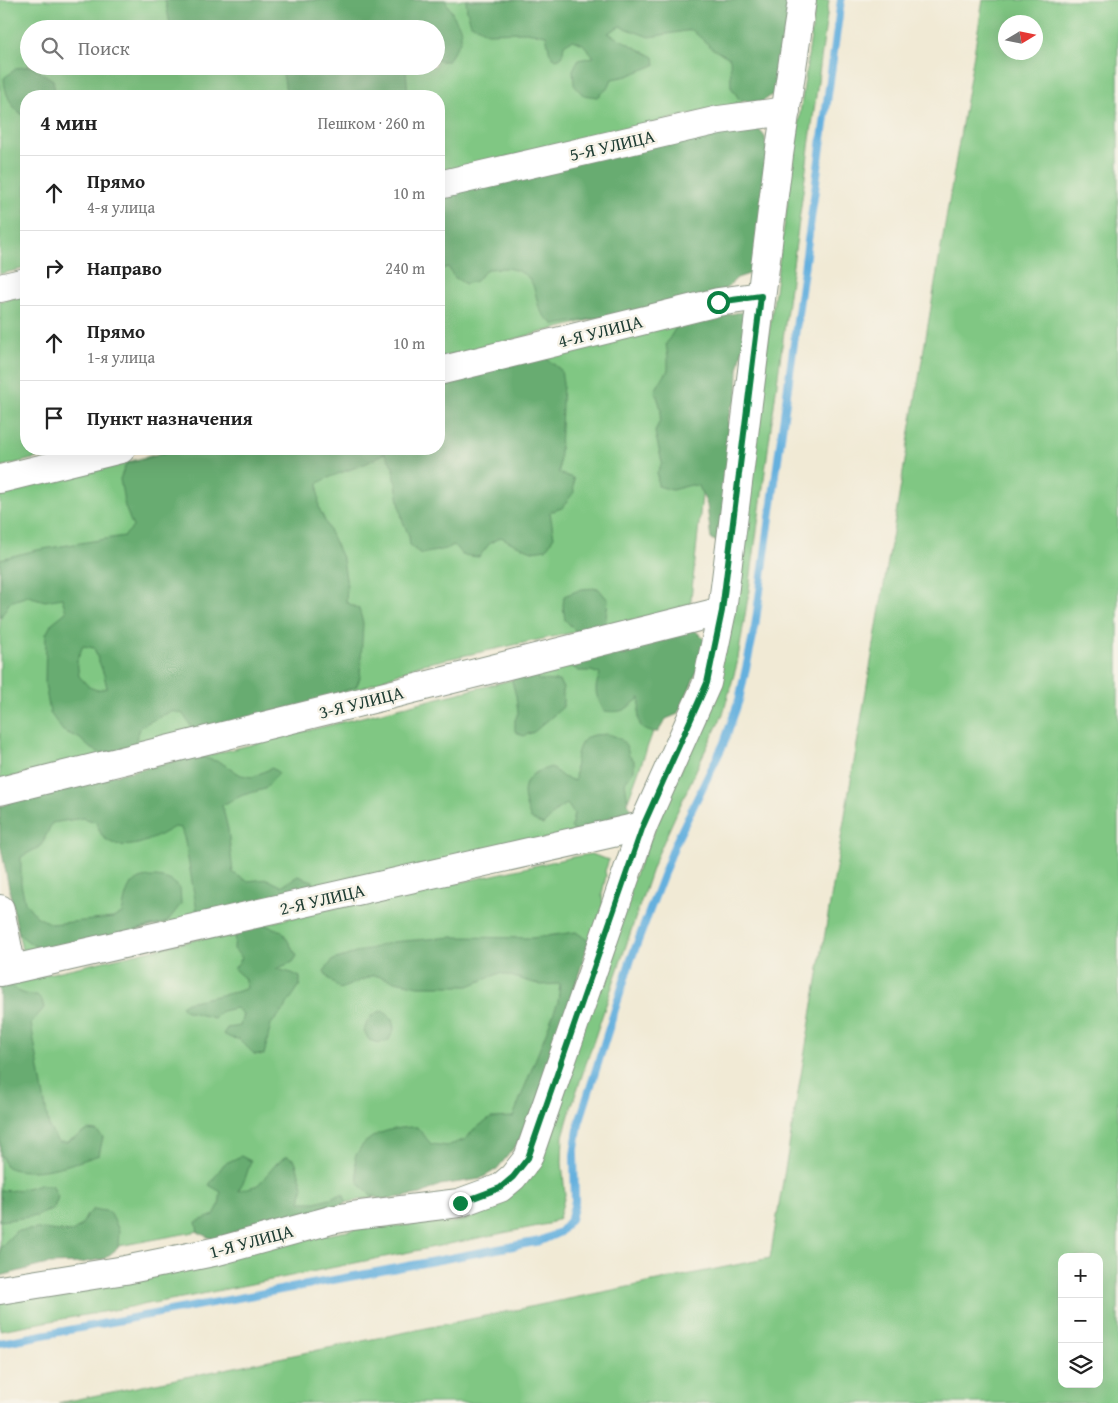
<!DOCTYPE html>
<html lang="ru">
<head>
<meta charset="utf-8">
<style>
	body { margin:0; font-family:"Gentium Book Plus",serif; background:#f2f2f2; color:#222 }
	.controls { position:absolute; right:15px; bottom:15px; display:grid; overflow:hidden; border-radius:10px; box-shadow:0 5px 20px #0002 }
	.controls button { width:45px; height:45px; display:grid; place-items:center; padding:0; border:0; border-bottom:1px solid #e0e0e0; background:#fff; color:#222; font:25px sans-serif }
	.compass { position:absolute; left:998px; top:15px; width:45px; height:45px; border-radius:50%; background:#fff; box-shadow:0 5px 20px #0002; rotate:80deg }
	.stop { position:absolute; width:15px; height:15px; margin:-11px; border:4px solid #0b8043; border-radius:50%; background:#fff }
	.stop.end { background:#0b8043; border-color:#fff; box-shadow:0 1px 5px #0008 }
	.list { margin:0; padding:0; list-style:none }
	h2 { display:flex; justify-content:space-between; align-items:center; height:65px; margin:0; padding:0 20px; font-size:21px }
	h2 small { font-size:16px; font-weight:400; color:#767676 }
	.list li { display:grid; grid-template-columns:32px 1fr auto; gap:15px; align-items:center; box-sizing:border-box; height:75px; padding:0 20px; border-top:1px solid #e0e0e0 }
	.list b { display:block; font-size:19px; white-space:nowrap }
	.list p { margin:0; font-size:16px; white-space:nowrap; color:#767676 }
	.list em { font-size:16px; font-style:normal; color:#767676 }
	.icon { flex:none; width:28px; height:28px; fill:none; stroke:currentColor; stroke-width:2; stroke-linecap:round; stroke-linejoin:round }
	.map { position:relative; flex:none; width:1118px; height:1403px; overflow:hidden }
	.search { position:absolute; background:#fff; box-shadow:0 5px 20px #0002; left:20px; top:20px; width:425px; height:55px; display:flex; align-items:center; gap:12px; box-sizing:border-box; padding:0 18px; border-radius:28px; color:#767676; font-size:19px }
	.panel { position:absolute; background:#fff; box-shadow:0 5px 20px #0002; left:20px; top:90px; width:425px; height:365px; border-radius:20px }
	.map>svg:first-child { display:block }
	.green { fill:#80c783; stroke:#50825c; fill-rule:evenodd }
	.forest { fill:#68ac71; stroke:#447452; fill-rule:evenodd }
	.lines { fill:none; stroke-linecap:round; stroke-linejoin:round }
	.stream { stroke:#65b0de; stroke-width:8 }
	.minor-casing { stroke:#889484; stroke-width:30 }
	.minor { stroke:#fff; stroke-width:28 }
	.route { stroke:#0b8043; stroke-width:6 }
	.labels { text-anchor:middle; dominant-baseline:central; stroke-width:5; stroke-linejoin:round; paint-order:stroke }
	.street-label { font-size:18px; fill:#1f3d34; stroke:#f7f3e8 }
</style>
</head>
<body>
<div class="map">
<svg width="1118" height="1403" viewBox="0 0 1118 1403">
	<rect width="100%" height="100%" fill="#f7f3e8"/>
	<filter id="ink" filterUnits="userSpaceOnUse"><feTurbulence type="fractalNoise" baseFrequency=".02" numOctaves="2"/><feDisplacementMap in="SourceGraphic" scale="10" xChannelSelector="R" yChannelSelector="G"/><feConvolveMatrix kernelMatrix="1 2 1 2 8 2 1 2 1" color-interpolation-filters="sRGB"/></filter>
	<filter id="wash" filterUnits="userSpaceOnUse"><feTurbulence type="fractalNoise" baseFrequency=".0096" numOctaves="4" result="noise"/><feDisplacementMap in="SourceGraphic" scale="20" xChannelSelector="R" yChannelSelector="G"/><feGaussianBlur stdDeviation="1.12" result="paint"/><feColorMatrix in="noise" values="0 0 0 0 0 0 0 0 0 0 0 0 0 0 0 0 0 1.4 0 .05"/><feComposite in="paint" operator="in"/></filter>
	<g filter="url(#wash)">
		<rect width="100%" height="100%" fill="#f1ead5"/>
		<g class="green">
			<path d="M 0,0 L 756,0 L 743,102 L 439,173 L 439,96 L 26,96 L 26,268 L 0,274 ZM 29,29 L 436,29 L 436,66 L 29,66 Z"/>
			<polygon points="816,0 829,0 748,597 737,664 723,714 702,757 654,863 572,1105 563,1136 562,1162 565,1195 559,1218 548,1224 187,1297 0,1330 0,1300 265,1246 364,1228 455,1222 482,1214 505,1196 641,860 685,761 762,383"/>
			<path d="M 983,0 L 1118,0 L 1118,1403 L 58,1403 L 770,1258 ZM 1006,22 L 1036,22 L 1036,52 L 1006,52 ZM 1062,1257 L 1099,1257 L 1099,1384 L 1062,1384 Z"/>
			<polygon points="439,199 718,288 439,358"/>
			<polygon points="26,295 26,449 73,449 0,467 0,301"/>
			<polygon points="715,308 703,486 690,608 419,665 340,697 0,780 0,491 112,466 176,449 439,449 439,380"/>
			<polygon points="688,636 620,822 23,956 0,839 0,807"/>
			<polygon points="591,854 609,860 605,871 606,876 602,894 603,907 589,941 586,938 521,1125 487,1174 291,1214 0,1268 0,985 325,910 404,895 573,857"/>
		</g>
		<g class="forest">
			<polygon points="165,0 445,0 461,29 461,40 448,61 440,61 436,59 436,29 171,29"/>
			<polygon points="466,0 798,0 779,90 762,102 752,103 739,99 731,87 730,58 713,49 692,30 649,37 620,26 608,33 654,57 655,65 627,76 612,79 608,88 597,97 583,95 574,85 573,70 578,60 594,57 583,44 572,40 564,45 562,57 556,59 550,54 546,35 526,32 488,33 471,24 467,11"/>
			<path d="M 31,66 L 53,80 L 56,96 L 26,96 L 26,117 C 12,110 4,93 4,78 L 17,68 Z"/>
			<path d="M 279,66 L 407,66 L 406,71 L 408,96 L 286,96 C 285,86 285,75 279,66 Z"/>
			<path d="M 752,121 L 765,137 L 769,164 L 752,273 L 737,278 L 728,287 L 706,299 L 555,325 C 552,322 548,320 545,317 C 530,300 543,276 511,269 C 504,267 495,269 487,269 L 476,281 L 465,284 L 454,277 L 448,267 L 439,270 L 439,194 Z"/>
			<polygon points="742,312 750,319 738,369 737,401 731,407 728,421 730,438 730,463 723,477 726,506 718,542 711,539 707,505 699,486 691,485 672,490 658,486 657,473 662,463 655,432 660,420 661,409 655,390 668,370 668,357 666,344 675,329 687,314 714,317"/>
			<path d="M 546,358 L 561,370 L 563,383 L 559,473 L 573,478 L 574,492 L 562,508 L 550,512 L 554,537 L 546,549 L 532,551 L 512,543 L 501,537 L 490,543 L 479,557 L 462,555 L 454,545 L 446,549 L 421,554 L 410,546 L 409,536 L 402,519 L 393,467 L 385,453 L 367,463 L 330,477 L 318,483 L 319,508 L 343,560 L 347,585 L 346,602 L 359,609 L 363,623 L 360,678 L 356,687 L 294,709 L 201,729 L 192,728 L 183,714 L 172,711 L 141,726 L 133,748 L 101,753 L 90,748 L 79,738 L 63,731 L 50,713 L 45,684 L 46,634 L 52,623 L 66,612 L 62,598 L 45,601 L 28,596 L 10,602 L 0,618 L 0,559 L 37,550 L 124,536 L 133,527 L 125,507 L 120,479 L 126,464 L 181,449 L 439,449 L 439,381 ZM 83,646 L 94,648 L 104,675 L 107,688 L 97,690 L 89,687 L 79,676 L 77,660 Z"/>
			<polygon points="598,588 608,600 605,627 589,634 575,630 565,620 563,606 564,596 582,589"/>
			<path d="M 694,629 L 705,640 L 706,651 L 678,714 L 666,719 L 658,732 C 633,733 639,716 640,698 C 624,710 625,713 604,711 C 596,695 593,691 600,674 L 591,671 L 578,671 L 572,666 L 581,655 Z"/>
			<polygon points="515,669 534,669 538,680 559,681 563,688 563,707 534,732 523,736 515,731 515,720 518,713 516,696 512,681"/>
			<path d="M 607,734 C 621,737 627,742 629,756 L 634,760 L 634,770 L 625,782 L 628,803 L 633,813 L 632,820 L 579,838 L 571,827 L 574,814 L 567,804 L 559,808 L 543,825 L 531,819 C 526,806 519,789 530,777 C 534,772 545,769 551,767 L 563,777 L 575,781 C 576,767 574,745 588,737 C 593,734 601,735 607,734 Z"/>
			<path d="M 201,757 L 220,762 L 241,775 L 252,777 L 272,768 L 279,773 L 265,789 L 243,795 L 222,805 L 228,829 L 233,873 L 247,881 L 267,879 L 281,886 L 298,876 L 313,881 L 312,891 L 206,916 L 197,911 L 185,841 L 181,828 L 174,827 C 154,839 124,856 103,837 C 100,833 98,827 96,822 L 83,818 L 52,823 L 41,846 L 21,857 L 21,884 L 25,902 L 36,916 L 51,924 L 113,918 L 122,913 C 124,905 125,894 130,886 C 138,875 160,875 171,881 C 174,882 177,886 180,888 L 181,904 L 167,922 L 52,951 L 33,945 L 21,936 L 17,927 L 0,843 L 0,807 L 22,797 L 187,758 Z"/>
			<polygon points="265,925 282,931 297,956 293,962 276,969 292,973 300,977 300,985 281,1013 271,1024 264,1055 254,1054 239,1039 231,1038 223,1034 227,1028 240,1026 243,1014 236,1008 222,1011 214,1018 186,1011 181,1006 187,1002 236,992 247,988 244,978 234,969 242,958 234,949 235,936 246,927"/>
			<path d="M 576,932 L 589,941 L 538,1107 L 517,1144 L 497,1169 L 480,1179 L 440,1185 L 421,1194 L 395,1198 L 379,1199 L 368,1193 L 358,1182 L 355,1157 C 358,1152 362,1144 367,1141 C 380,1130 400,1127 417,1127 L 431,1144 L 447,1146 L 466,1139 L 474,1129 L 491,1118 L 513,1117 L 558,1002 L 560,984 L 541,985 L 500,973 L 469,986 L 418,986 L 395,981 L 374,975 L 340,989 L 328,978 L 324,971 L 333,960 L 392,942 L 453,937 L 532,938 Z"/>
			<path d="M 7,982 C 17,991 23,996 37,995 L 42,1000 L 44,1008 L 31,1023 L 49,1127 L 58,1142 L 67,1142 L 88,1130 L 96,1131 L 103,1137 L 99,1155 C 73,1164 30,1179 5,1166 L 2,1156 L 0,1156 L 0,983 Z"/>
			<path d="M 383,1011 L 392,1018 L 394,1029 L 389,1040 L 378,1043 L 369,1040 L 364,1031 C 367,1020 371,1013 383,1011 Z"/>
			<polygon points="241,1156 251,1161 245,1179 238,1191 258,1185 277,1163 287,1156 295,1160 303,1187 300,1202 316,1202 343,1194 347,1203 271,1226 250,1226 228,1235 212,1239 198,1232 196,1222 214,1215 219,1205 221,1192 209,1185 224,1164"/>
			<path d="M 40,1184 L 53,1186 L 58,1197 L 54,1208 L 37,1216 L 0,1221 L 0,1190 C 15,1192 27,1188 40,1184 Z"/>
			<polygon points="94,1209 110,1212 119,1230 118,1248 104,1259 79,1263 47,1264 0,1276 0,1246 2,1246 16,1231 38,1229 72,1232 81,1226 87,1215"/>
		</g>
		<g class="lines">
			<polyline class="stream" points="0,1343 540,1241 560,1232 571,1219 575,1202 574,1155 579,1123 630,962 675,844 724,743 739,700 755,627 841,0"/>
		</g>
	</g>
	<g filter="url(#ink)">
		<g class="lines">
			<defs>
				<g id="minor">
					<polyline points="439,185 719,120 786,111"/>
					<polyline points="0,288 26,282"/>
					<polyline points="439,371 718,302 761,296"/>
					<polyline points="0,479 121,449"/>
					<polyline points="0,791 381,697 722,611"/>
					<polyline points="0,909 12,969"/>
					<polyline points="0,972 643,826"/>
					<polyline points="0,1290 125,1270 218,1251 331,1220 352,1216 459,1203 500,1188 513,1177 528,1158 643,826 707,683 722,611 779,155 802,0"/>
				</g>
			</defs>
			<use href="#minor" class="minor-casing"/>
			<use href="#minor" class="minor"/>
		</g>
	</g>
	<g class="lines" filter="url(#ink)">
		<polyline class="route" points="460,1203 500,1188 513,1177 528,1158 643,826 707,683 722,611 761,296 718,302"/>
	</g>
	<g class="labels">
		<g class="street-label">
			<text transform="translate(612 145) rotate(-13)">5-Я УЛИЦА</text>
			<text transform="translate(600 331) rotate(-14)">4-Я УЛИЦА</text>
			<text transform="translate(361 702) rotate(-14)">3-Я УЛИЦА</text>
			<text transform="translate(322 899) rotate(-13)">2-Я УЛИЦА</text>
			<text transform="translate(251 1241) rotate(-15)">1-Я УЛИЦА</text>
		</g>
	</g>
</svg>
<div class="controls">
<button>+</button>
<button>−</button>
<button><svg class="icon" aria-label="layers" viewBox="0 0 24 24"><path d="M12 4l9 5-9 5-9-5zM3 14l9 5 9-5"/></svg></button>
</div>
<svg class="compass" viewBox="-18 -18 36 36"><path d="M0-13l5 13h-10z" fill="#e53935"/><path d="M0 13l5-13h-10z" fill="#767676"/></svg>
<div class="stop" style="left:718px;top:302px"></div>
<div class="stop end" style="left:460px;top:1203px"></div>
<div class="search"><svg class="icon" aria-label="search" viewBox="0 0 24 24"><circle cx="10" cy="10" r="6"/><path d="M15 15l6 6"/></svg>Поиск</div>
<section class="panel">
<h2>4 мин<small>Пешком · 260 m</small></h2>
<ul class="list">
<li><svg class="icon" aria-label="ahead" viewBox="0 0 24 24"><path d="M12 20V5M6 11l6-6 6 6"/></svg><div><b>Прямо</b><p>4-я улица</p></div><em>10 m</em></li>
<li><svg class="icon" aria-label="right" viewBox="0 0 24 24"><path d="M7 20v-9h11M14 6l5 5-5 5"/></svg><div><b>Направо</b></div><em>240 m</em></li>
<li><svg class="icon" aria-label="ahead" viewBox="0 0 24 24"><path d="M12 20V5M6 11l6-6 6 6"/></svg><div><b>Прямо</b><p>1-я улица</p></div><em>10 m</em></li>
<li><svg class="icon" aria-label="arrive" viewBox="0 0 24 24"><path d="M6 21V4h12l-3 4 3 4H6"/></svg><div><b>Пункт назначения</b></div></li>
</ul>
</section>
</div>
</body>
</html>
